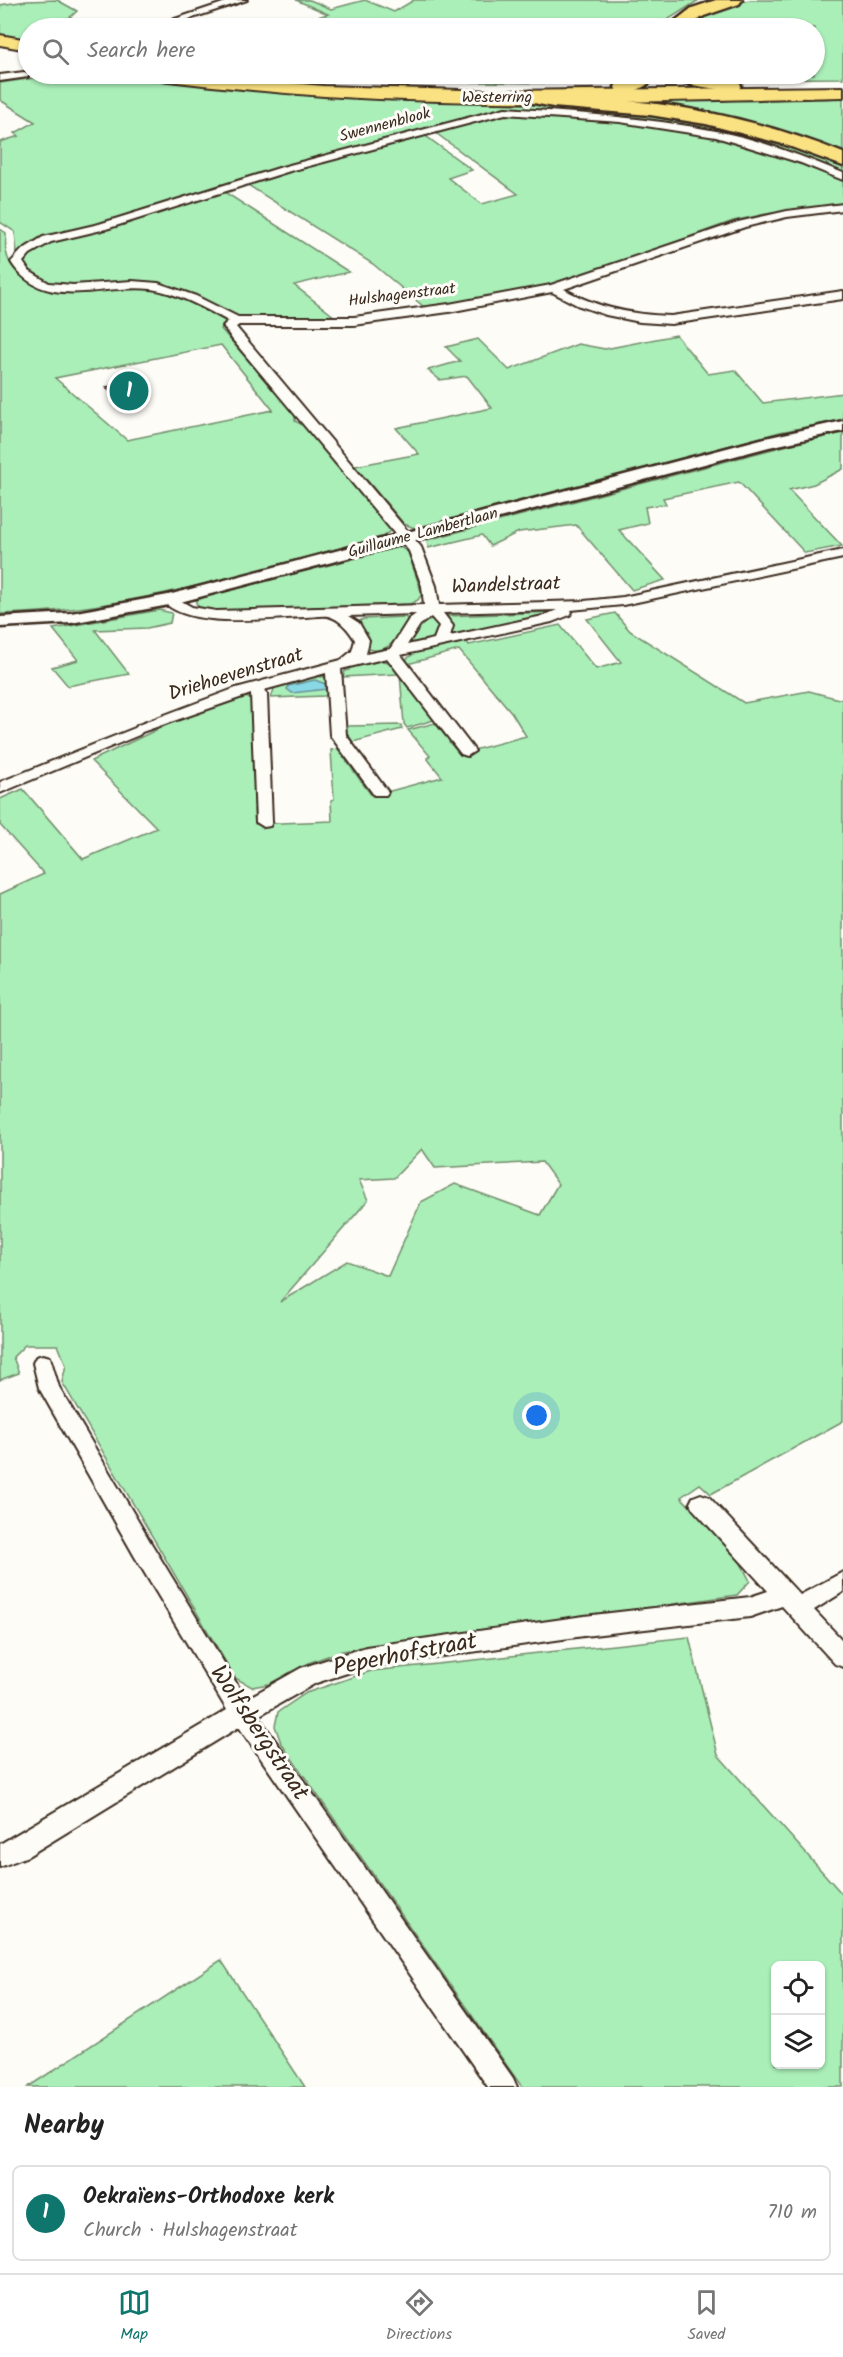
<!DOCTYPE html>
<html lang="en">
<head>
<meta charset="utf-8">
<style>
	body { margin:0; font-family:Kalam,sans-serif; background:#f2f2f2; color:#222 }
	.controls { position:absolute; right:18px; bottom:18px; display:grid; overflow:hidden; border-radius:9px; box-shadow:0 2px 4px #0004 }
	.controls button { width:54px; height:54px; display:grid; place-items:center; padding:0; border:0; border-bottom:2px solid #e0e0e0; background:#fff; color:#222; font:30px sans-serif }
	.you { position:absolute; left:537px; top:1416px; width:21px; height:21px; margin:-15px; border:4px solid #fff; border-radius:50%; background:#1a73e8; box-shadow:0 0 0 9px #1a73e833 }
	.badge { display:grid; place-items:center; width:39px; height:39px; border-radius:50%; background:#0f766e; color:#fff; font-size:20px; font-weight:700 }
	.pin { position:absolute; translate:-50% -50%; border:3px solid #fff; box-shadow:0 2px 6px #0006 }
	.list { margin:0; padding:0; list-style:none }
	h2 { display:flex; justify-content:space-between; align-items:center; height:78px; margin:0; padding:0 24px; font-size:26px }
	h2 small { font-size:20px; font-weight:400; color:#767676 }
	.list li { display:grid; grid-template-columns:39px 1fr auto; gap:18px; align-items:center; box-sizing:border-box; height:96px; margin:0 12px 12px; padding:0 12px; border:2px solid #e0e0e0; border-radius:9px }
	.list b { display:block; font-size:22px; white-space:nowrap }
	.list p { margin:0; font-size:20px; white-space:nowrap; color:#767676 }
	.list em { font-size:20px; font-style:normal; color:#767676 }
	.icon { flex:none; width:33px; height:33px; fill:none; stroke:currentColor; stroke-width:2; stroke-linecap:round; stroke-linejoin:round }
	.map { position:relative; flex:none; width:843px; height:2087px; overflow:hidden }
	.search { position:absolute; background:#fff; box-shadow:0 2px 4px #0004; left:18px; right:18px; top:18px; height:66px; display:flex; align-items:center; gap:15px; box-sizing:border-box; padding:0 21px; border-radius:33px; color:#767676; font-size:22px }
	.sheet { height:186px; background:#fff }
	nav { display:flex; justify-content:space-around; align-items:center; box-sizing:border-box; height:84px; border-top:2px solid #e0e0e0; background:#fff; font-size:16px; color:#767676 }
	nav a { display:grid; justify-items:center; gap:3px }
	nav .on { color:#0f766e }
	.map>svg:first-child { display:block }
	.green { fill:#aaeeb8; stroke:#728c6b; stroke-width:1.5; fill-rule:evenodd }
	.water { fill:#89d8e6; stroke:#6a9296; stroke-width:1.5 }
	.building { fill:#eab8d7; stroke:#3b2a1e; stroke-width:1.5 }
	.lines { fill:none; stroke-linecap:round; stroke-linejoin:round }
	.minor-casing { stroke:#3b2a1e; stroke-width:4 }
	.tertiary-casing { stroke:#3b2a1e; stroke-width:5 }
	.trunk-casing { stroke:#3b2a1e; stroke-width:4 }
	.motorway-casing { stroke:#3b2a1e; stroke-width:5 }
	.minor { fill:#fdfcf7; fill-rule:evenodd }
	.tertiary { fill:#fdfcf7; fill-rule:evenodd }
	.trunk { fill:#fae181; fill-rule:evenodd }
	.motorway { fill:#fae181; fill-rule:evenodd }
	.labels { text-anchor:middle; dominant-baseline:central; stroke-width:6; stroke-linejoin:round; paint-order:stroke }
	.far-street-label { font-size:16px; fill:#3b2a1e; stroke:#fdfcf7 }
	.street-label { font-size:20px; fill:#3b2a1e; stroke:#fdfcf7 }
	.near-street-label { font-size:24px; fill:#3b2a1e; stroke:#fdfcf7 }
</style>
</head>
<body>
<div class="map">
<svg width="843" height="2087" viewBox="0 0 843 2087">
	<rect width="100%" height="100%" fill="#fdfcf7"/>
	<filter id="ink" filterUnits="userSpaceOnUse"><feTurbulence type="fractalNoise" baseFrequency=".0167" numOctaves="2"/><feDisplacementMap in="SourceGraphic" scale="12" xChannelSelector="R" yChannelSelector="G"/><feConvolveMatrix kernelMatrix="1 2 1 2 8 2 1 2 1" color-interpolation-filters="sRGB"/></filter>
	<g filter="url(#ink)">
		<g class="green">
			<path d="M 57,0 L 77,11 C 63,26 48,28 28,28 L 28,40 L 0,35 L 0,5 L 27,1 Z"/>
			<polygon points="296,0 310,0 331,9 365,0 394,12 414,0 699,0 655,28 279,28 328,14"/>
			<path d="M 750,0 L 843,0 L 843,78 L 727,79 L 690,74 L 814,74 L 814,28 L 681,28 C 697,13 728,4 750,0 Z"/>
			<path d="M 36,74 L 111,74 L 271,92 L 601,108 L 692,120 L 771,138 L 843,165 L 843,174 L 701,129 L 667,123 L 562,111 L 506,109 C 559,117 612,120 665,127 C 727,135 785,158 843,181 L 843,204 L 766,214 L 733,221 L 579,277 L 537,289 L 424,307 L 373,264 L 248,185 L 226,193 L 349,272 L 294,285 L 335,317 L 233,317 L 167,287 L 129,281 L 83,287 L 52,284 L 36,279 L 25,270 L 17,254 L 15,232 L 0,222 L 0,142 L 19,136 L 15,133 L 35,122 L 0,100 L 0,83 L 34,78 ZM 433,131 L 518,194 L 482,204 L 448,178 L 472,170 L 423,134 Z"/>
			<polygon points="299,74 644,74 616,83 547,83 404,81"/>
			<polygon points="843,96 843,154 612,102"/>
			<path d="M 0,229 L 6,233 C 6,239 5,246 6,251 C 11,280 46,292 72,293 C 92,293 112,285 132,286 C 166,289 197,306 227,321 L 221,329 L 295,415 L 295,421 L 303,425 L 387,525 L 390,531 L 382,537 C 256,569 131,612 0,614 ZM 221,345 L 273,410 L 127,440 L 55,378 Z"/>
			<polygon points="676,335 708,374 735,370 763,403 843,393 843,420 780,432 417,529 404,524 355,466 419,454 396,428 492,408 467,376 440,380 428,370 460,361 446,347 478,339 509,370 578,344 605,349"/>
			<polygon points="843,433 843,469 814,484 789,490 842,546 805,553 739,482 663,498 666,504 645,507 648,523 619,530 665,580 632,590 576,525 519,532 490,546 482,535 428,548 427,540 792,444"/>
			<polygon points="400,547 408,552 422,594 418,600 410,604 208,611 201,610 196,603 196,599"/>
			<polygon points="159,610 172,613 170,623 147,628 95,630 129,674 68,686 52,667 78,660 53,629"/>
			<polygon points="555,612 450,637 445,616"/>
			<path d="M 615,613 L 630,631 L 744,703 L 809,691 L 843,700 L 843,1421 L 711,1494 L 700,1484 L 681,1497 L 737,1556 L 750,1581 L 737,1595 L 342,1651 L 311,1662 L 269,1684 L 252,1687 L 235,1678 L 62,1382 L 66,1365 L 58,1345 L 25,1345 L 13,1357 L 19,1373 L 0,1380 L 0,894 L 44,874 L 0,825 L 0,799 L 23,789 L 83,859 L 157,828 L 91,761 L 181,718 L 245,697 L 255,700 L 258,770 L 253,770 L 254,786 L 258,786 L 258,789 L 254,790 L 254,805 L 259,805 L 259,809 L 254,809 L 255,824 L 332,821 L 331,800 L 334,799 L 331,750 L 338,749 L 361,781 L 367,782 L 363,784 L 372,796 L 442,777 L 427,758 L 430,756 L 408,730 L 435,723 L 446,737 L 450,736 L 453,740 L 449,742 L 459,754 L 526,736 L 512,713 L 459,650 L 408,664 L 405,660 L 412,655 L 411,653 L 466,640 L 469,645 L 560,625 L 596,669 L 621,662 L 587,619 ZM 422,1149 L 435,1168 L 542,1162 L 558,1184 L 540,1215 L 455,1184 L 421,1202 L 388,1276 L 347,1261 L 280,1302 L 368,1200 L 359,1180 L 394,1178 Z"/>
			<path d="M 404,617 L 407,618 L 408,622 C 398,637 388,655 368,649 L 367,639 L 358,622 L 363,619 Z"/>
			<path d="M 429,617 L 441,625 C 437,639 422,650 409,640 L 418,622 Z"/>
			<path d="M 381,661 C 391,661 395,664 397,674 L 343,677 L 345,671 L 349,670 L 348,668 Z"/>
			<polygon points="400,674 437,719 407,728 404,724"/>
			<polygon points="313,676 325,677 329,680 330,690 325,696 271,698 275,686"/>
			<polygon points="401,725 402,729 353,742 347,733 346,726"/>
			<path d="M 689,1637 L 718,1755 L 843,1895 L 843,2087 L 522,2087 L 281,1743 L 275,1726 L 278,1712 L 306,1693 L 371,1671 ZM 776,1966 L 820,1966 L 820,2064 L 776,2064 Z"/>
			<polygon points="221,1960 305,2087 28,2087"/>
		</g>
		<polygon class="water" points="315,680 328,685 327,689 292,693 287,689 288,686"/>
		<polygon class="building" points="139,380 151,396 118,402 106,387"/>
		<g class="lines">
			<defs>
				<g id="minor">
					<polygon points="232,0 247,0 162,28 148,28"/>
					<polygon points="24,72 28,73 28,77 0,81 0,75"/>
					<path d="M 505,108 C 576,113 646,117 716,131 C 758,139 804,157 843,173 L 843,180 L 801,163 L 716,137 L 620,122 L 505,114 L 290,171 L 106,229 L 51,242 L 30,254 L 23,262 L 29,271 L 49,283 L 73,285 L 132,281 L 158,283 L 196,296 L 238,317 L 354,317 L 449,304 L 551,285 L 738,222 L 787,211 L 843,204 L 843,210 L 787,217 L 745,227 L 564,289 C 597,308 633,315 671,316 L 843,291 L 843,299 L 671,324 L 640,322 L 606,315 L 577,305 L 552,292 L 449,312 L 354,325 L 239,325 L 236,327 L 421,547 L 436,586 L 439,605 L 584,601 L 623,597 L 843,550 L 843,558 L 623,605 L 571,610 L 572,612 L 570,615 L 552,622 L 401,655 L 475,751 L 467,756 L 461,754 L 387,658 L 341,669 L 346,735 L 388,792 L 386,795 L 374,795 L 330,735 L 326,673 L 264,690 L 267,694 L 272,822 L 270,826 L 264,827 L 256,822 L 251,694 L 142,732 L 139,735 L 0,793 L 0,782 L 135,728 L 138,725 L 236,688 L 341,660 L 352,651 L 355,640 C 349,630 340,619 328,616 C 321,615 312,617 305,617 C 269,618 187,630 162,600 L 164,597 L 174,597 L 192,607 L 216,611 L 424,605 L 422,586 L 409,551 L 232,339 L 223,326 L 228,321 C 204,308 178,293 151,289 C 102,283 43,313 11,262 L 22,250 L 43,237 L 99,224 L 282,167 ZM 557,610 L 543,616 L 450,636 L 453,626 L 443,613 ZM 416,614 L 409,619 L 390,649 L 366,654 L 369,640 L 359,623 L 348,616 ZM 431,617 L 439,626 L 434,639 L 407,645 L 420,625 Z"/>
					<polygon points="43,1355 50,1357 59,1387 151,1543 246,1699 301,1668 366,1647 584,1616 750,1597 768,1591 693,1509 690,1503 693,1497 701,1494 709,1497 800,1595 843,1572 843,1592 814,1610 843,1641 843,1667 835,1664 782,1606 750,1617 584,1636 366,1667 316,1683 258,1716 513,2078 517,2087 488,2087 239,1727 28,1856 0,1867 0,1844 227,1710 135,1557 39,1388 33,1363 36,1357"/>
				</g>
				<polygon id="tertiary" points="843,421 843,431 769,447 169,605 71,623 0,627 0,617 71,613 168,595 761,439"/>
				<g id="trunk">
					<polygon points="0,35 28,40 28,50 0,45"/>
					<path d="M 143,74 L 191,74 L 324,86 L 497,91 L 843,87 L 843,97 C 670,101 497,107 324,96 C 267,92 209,86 152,79 L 146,78 Z"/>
				</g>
				<g id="motorway">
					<polygon points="716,0 742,0 739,4 704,16 686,28 666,28 692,8"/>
					<path d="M 639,74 L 658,74 C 650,86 632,95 617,91 L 615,87 L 617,83 Z"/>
					<path d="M 669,74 L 696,74 L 739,81 L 741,85 L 739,89 L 732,91 C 717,88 677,86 669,74 Z"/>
					<path d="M 531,91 C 570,100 610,98 649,103 C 715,111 781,128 843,153 L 843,166 L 783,144 L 706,124 L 650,115 L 553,107 L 524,101 L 521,97 L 524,93 Z"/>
				</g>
			</defs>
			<use href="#minor" class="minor-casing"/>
			<use href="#tertiary" class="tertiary-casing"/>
			<use href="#trunk" class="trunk-casing"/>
			<use href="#motorway" class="motorway-casing"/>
			<use href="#minor" class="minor"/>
			<use href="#tertiary" class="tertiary"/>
			<use href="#trunk" class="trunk"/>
			<use href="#motorway" class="motorway"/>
		</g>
	</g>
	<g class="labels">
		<g class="far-street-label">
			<text x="497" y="97">Westerring</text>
			<text transform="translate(385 125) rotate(-15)">Swennenblook</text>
			<text transform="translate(402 295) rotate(-7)">Hulshagenstraat</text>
			<text transform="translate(423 533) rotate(-15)">Guillaume Lambertlaan</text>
		</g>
		<g class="street-label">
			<text transform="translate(506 586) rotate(-2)">Wandelstraat</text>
			<text transform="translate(236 675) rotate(-17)">Driehoevenstraat</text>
		</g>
		<g class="near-street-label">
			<text transform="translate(405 1655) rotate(-11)">Peperhofstraat</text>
			<text transform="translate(259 1733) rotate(56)">Wolfsbergstraat</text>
		</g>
	</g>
</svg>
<div class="controls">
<button><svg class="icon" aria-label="locate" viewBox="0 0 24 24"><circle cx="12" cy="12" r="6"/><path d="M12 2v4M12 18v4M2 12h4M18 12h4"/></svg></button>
<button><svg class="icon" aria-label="layers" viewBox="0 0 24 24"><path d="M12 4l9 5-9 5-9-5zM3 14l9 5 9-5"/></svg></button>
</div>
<div class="you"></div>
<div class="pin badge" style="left:129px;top:391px">1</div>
<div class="search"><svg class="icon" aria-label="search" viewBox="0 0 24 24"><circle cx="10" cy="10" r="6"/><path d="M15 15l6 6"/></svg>Search here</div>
</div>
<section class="sheet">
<h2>Nearby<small></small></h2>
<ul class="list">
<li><span class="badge">1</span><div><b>Oekraïens-Orthodoxe kerk</b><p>Church · Hulshagenstraat</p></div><em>710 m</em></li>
</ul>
</section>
<nav>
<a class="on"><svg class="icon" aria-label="map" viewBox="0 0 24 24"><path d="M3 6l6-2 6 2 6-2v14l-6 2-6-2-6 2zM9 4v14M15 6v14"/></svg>Map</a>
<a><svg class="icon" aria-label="directions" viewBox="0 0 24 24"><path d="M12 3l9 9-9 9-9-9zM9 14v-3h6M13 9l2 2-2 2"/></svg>Directions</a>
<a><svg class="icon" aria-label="saved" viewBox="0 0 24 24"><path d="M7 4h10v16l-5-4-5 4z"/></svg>Saved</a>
</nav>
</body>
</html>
